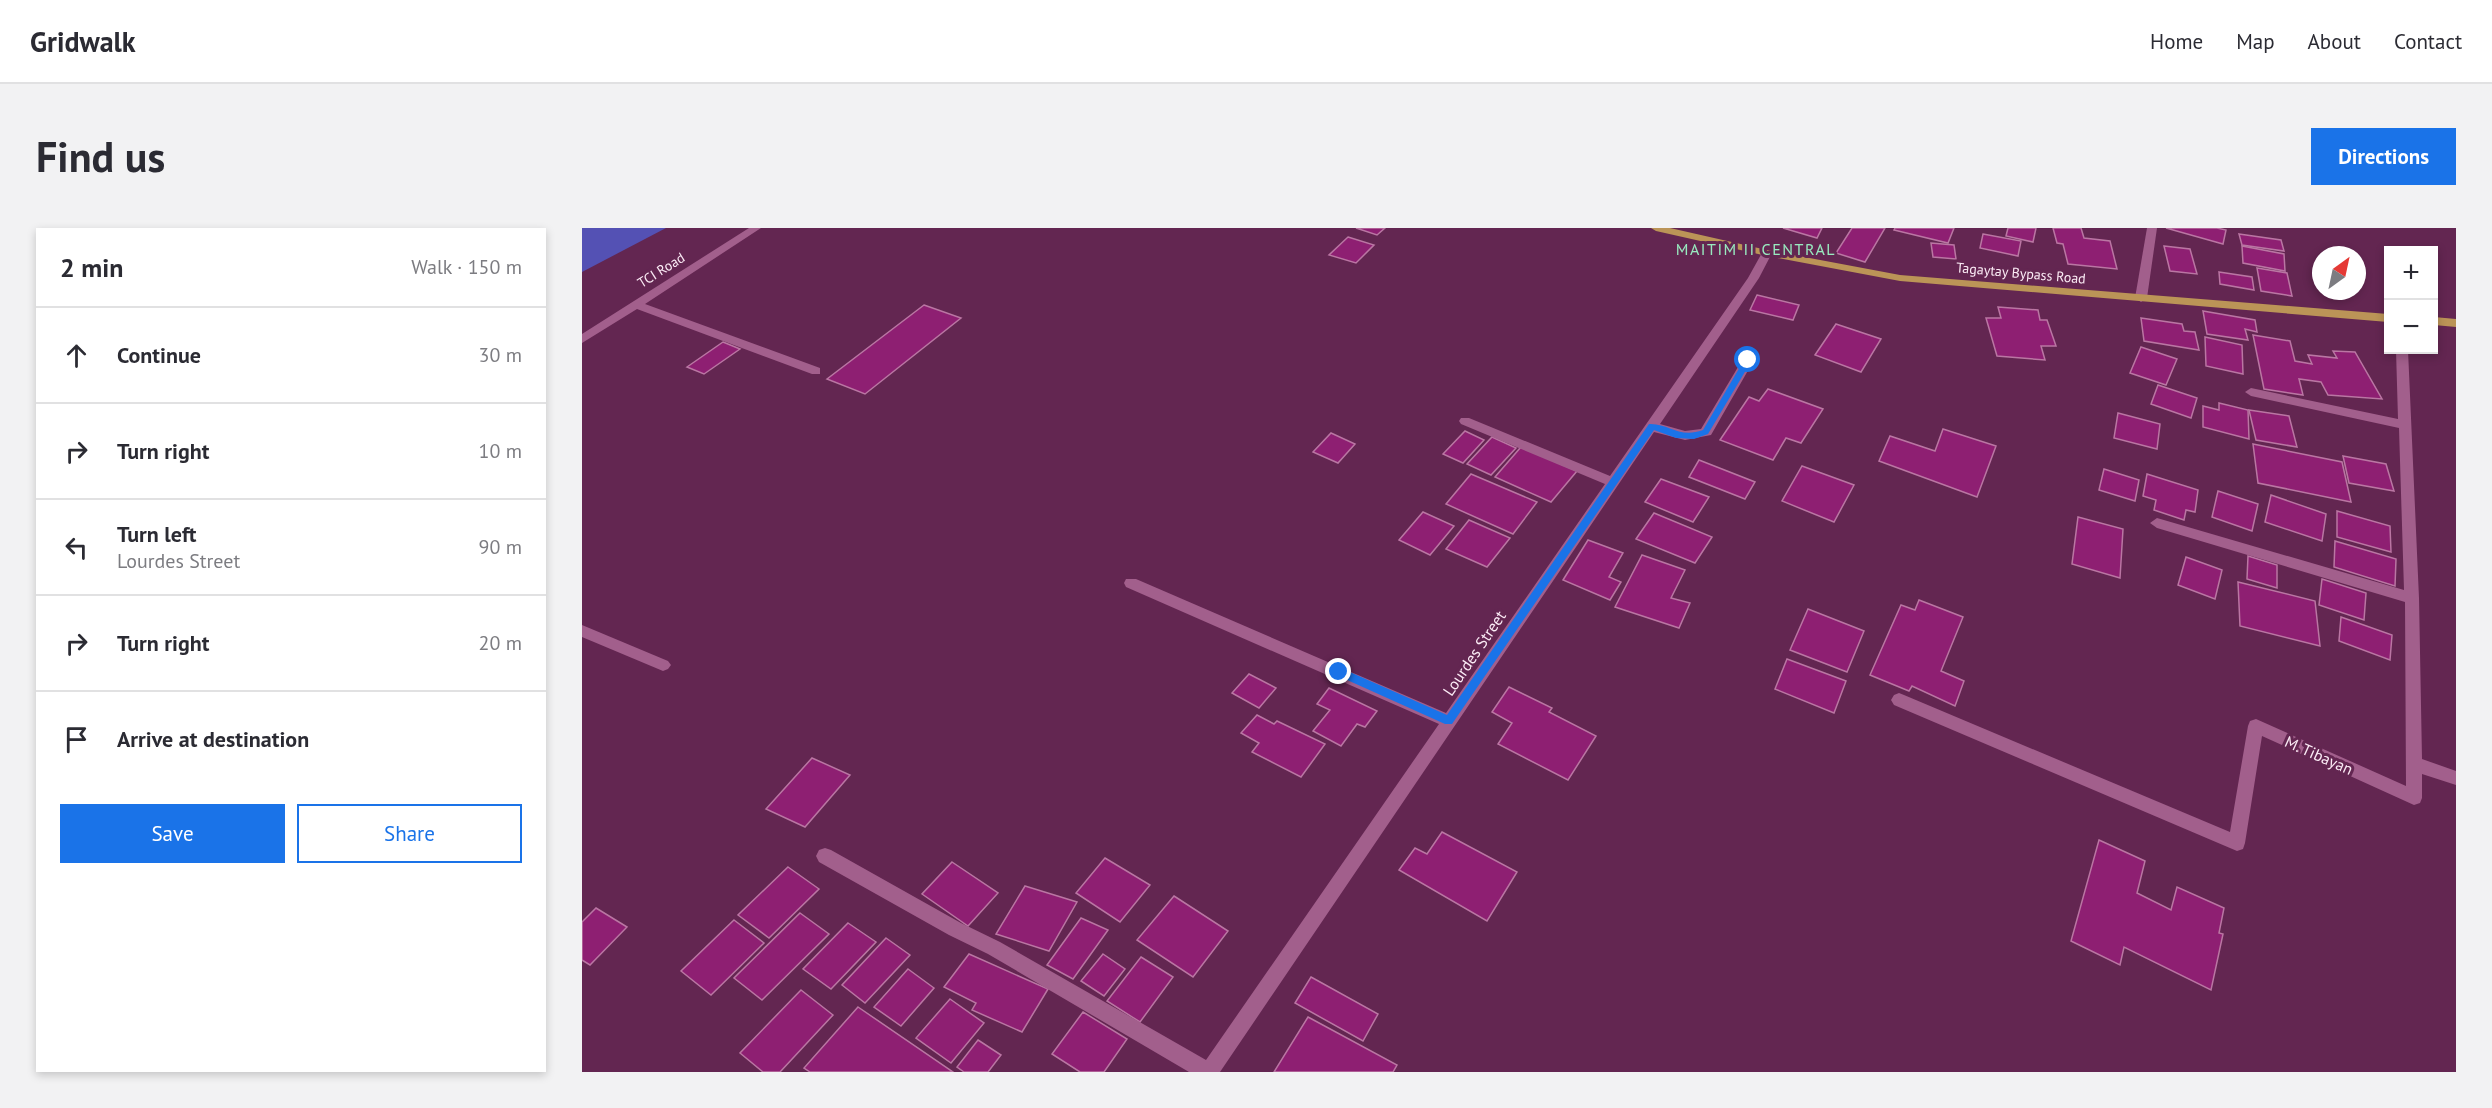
<!DOCTYPE html>
<html lang="en">
<head>
<meta charset="utf-8">
<style>
	body { margin:0; font-family:"PT Sans",sans-serif; background:#f2f2f3; color:#2b2b33 }
	.controls { position:absolute; right:18px; top:18px; display:grid; overflow:hidden; border-radius:0px; box-shadow:0 3px 9px #0003 }
	.controls button { width:54px; height:54px; display:grid; place-items:center; padding:0; border:0; border-bottom:2px solid #e1e1e2; background:#fff; color:#2b2b33; font:30px sans-serif }
	.compass { position:absolute; left:1730px; top:18px; width:54px; height:54px; border-radius:50%; background:#fff; box-shadow:0 3px 9px #0003; rotate:33deg }
	.stop { position:absolute; width:18px; height:18px; margin:-14px; border:4px solid #1a73e8; border-radius:50%; background:#fff }
	.stop.end { background:#1a73e8; border-color:#fff; box-shadow:0 2px 6px #0008 }
	.list { margin:0; padding:0; list-style:none }
	h2 { display:flex; justify-content:space-between; align-items:center; height:78px; margin:0; padding:0 24px; font-size:26px }
	h2 small { font-size:20px; font-weight:400; color:#7c7c81 }
	.list li { display:grid; grid-template-columns:39px 1fr auto; gap:18px; align-items:center; box-sizing:border-box; height:96px; padding:0 24px; border-top:2px solid #e1e1e2 }
	.list b { display:block; font-size:22px; white-space:nowrap }
	.list p { margin:0; font-size:20px; white-space:nowrap; color:#7c7c81 }
	.list em { font-size:20px; font-style:normal; color:#7c7c81 }
	.actions { display:flex; gap:12px; padding:18px 24px }
	.actions a { flex:1; padding:14px 0; border:2px solid #1a73e8; border-radius:0px; text-align:center; font-size:21px; color:#1a73e8 }
	.actions .main { background:#1a73e8; color:#fff }
	.icon { flex:none; width:33px; height:33px; fill:none; stroke:currentColor; stroke-width:2; stroke-linecap:round; stroke-linejoin:round }
	.map { position:relative; flex:none; width:1874px; height:844px; overflow:hidden; border-radius:0px }
	header { display:flex; align-items:center; gap:36px; box-sizing:border-box; height:84px; padding:0 30px; background:#fff; border-bottom:2px solid #e1e1e2 }
	header strong { font-size:28px }
	nav { display:flex; gap:33px; margin-inline-start:auto; font-size:21px }
	.intro { display:flex; align-items:center; justify-content:space-between; box-sizing:border-box; height:144px; padding:0 36px }
	h1 { margin:0; font-size:42px }
	.button { padding:15px 27px; border-radius:0px; background:#1a73e8; color:#fff; font-size:21px; font-weight:700 }
	main { display:flex; gap:36px; padding:0 36px }
	aside { flex:1; background:#fff; border-radius:0px; box-shadow:0 3px 9px #0003 }
	.map>svg:first-child { display:block }
	.green { fill:#5451b4 }
	.building { fill:#8e1f72; stroke:#ba76a3; stroke-width:1.5 }
	.lines { fill:none; stroke-linecap:round; stroke-linejoin:round }
	.minor { fill:#a25f8c; fill-rule:evenodd }
	.major { fill:#bb9457; fill-rule:evenodd }
	.route { fill:#1a73e8 }
	.labels { text-anchor:middle; dominant-baseline:central; stroke-width:6; stroke-linejoin:round; paint-order:stroke }
	.far-street-label { font-size:14px; fill:#fbebf5; stroke:#632651 }
	.far-quarter-label { font-size:16px; letter-spacing:1.5px; fill:#98eabf; stroke:#632651 }
	.street-label { font-size:16px; fill:#fbebf5; stroke:#632651 }
</style>
</head>
<body>
<header>
<strong>Gridwalk</strong>
<nav><a>Home</a><a>Map</a><a>About</a><a>Contact</a></nav>
</header>
<div class="intro"><h1>Find us</h1><a class="button">Directions</a></div>
<main>
<aside>
<h2>2 min<small>Walk · 150 m</small></h2>
<ul class="list">
<li><svg class="icon" aria-label="ahead" viewBox="0 0 24 24"><path d="M12 20V5M6 11l6-6 6 6"/></svg><div><b>Continue</b></div><em>30 m</em></li>
<li><svg class="icon" aria-label="right" viewBox="0 0 24 24"><path d="M7 20v-9h11M14 6l5 5-5 5"/></svg><div><b>Turn right</b></div><em>10 m</em></li>
<li><svg class="icon" aria-label="left" viewBox="0 0 24 24"><path d="M17 20v-9H6M10 6l-5 5 5 5"/></svg><div><b>Turn left</b><p>Lourdes Street</p></div><em>90 m</em></li>
<li><svg class="icon" aria-label="right" viewBox="0 0 24 24"><path d="M7 20v-9h11M14 6l5 5-5 5"/></svg><div><b>Turn right</b></div><em>20 m</em></li>
<li><svg class="icon" aria-label="arrive" viewBox="0 0 24 24"><path d="M6 21V4h12l-3 4 3 4H6"/></svg><div><b>Arrive at destination</b></div></li>
</ul>
<div class="actions"><a class="main">Save</a><a>Share</a></div>
</aside>
<div class="map">
<svg width="1874" height="844" viewBox="0 0 1874 844">
	<rect width="100%" height="100%" fill="#632651"/>
	<polygon class="green" points="0,0 84,0 0,44"/>
	<g class="building">
		<polygon points="774,0 803,0 795,7"/>
		<polygon points="1201,0 1240,0 1235,10"/>
		<polygon points="1270,0 1303,0 1283,34 1254,25"/>
		<polygon points="1313,0 1372,0 1366,15 1312,2"/>
		<polygon points="1426,0 1454,0 1451,14 1424,8"/>
		<polygon points="1471,0 1499,0 1502,10 1528,13 1535,41 1486,36 1481,16 1475,15"/>
		<polygon points="1584,0 1635,0 1644,2 1641,16"/>
		<polygon points="1401,6 1439,13 1436,28 1398,20"/>
		<polygon points="1657,6 1699,12 1702,23 1660,17"/>
		<polygon points="766,9 792,17 774,35 747,27"/>
		<polygon points="1349,15 1372,17 1374,31 1351,29"/>
		<polygon points="1582,18 1608,21 1615,46 1588,43"/>
		<polygon points="1660,18 1702,26 1703,43 1661,35"/>
		<polygon points="1675,40 1705,45 1710,68 1679,63"/>
		<polygon points="1637,44 1670,49 1672,62 1638,56"/>
		<polygon points="1175,67 1217,77 1211,92 1168,82"/>
		<polygon points="342,77 379,90 283,166 245,151"/>
		<polygon points="1416,79 1456,82 1458,92 1465,92 1474,118 1459,118 1463,132 1415,128 1404,90 1419,90"/>
		<polygon points="1621,83 1673,92 1675,104 1663,101 1666,112 1625,106"/>
		<polygon points="1559,90 1600,96 1602,103 1613,104 1617,122 1562,113"/>
		<polygon points="1254,96 1299,111 1279,144 1233,127"/>
		<polygon points="1671,107 1708,113 1713,133 1730,136 1726,127 1755,130 1751,123 1773,124 1800,171 1746,167 1739,154 1717,151 1721,167 1682,161"/>
		<polygon points="1623,109 1660,117 1661,146 1624,138"/>
		<polygon points="141,114 158,121 122,146 105,139"/>
		<polygon points="1559,119 1595,131 1584,157 1548,145"/>
		<polygon points="1576,157 1615,170 1609,190 1569,176"/>
		<polygon points="1186,161 1241,181 1219,215 1204,210 1191,232 1138,212 1167,169 1177,173"/>
		<polygon points="1637,175 1666,182 1667,211 1621,199 1621,178 1637,182"/>
		<polygon points="1667,182 1707,188 1715,219 1674,212"/>
		<polygon points="1536,185 1578,196 1575,221 1532,210"/>
		<polygon points="1361,201 1414,218 1395,269 1297,233 1308,208 1353,223"/>
		<polygon points="883,203 902,212 881,235 861,226"/>
		<polygon points="749,205 773,216 756,235 731,224"/>
		<polygon points="910,209 934,220 909,247 885,236"/>
		<polygon points="1671,216 1760,234 1769,274 1676,255"/>
		<polygon points="939,219 995,243 969,274 913,249"/>
		<polygon points="1761,228 1804,236 1812,263 1767,255"/>
		<polygon points="1117,232 1173,254 1163,271 1107,249"/>
		<polygon points="1220,238 1272,257 1252,294 1200,273"/>
		<polygon points="1522,241 1557,252 1553,273 1517,262"/>
		<polygon points="889,246 955,274 931,306 864,276"/>
		<polygon points="1565,246 1616,262 1613,284 1604,282 1602,292 1572,282 1574,272 1561,268"/>
		<polygon points="1079,251 1127,269 1111,294 1063,274"/>
		<polygon points="1636,263 1676,276 1670,303 1630,289"/>
		<polygon points="1689,267 1744,286 1740,313 1683,294"/>
		<polygon points="1755,283 1808,298 1809,324 1755,309"/>
		<polygon points="841,284 872,298 848,327 817,312"/>
		<polygon points="1072,285 1130,309 1113,335 1054,311"/>
		<polygon points="1496,289 1541,301 1538,350 1490,336"/>
		<polygon points="887,292 928,310 905,339 864,321"/>
		<polygon points="1006,312 1041,325 1027,349 1039,354 1028,372 981,352"/>
		<polygon points="1753,313 1814,331 1813,358 1752,339"/>
		<polygon points="1060,327 1103,342 1089,370 1108,375 1097,400 1033,379"/>
		<polygon points="1666,328 1695,337 1695,360 1665,351"/>
		<polygon points="1604,329 1640,342 1633,371 1596,357"/>
		<polygon points="1740,351 1784,365 1782,392 1737,377"/>
		<polygon points="1656,354 1733,373 1738,418 1658,398"/>
		<polygon points="1337,372 1381,389 1359,443 1382,453 1373,478 1330,458 1327,463 1288,447 1319,377 1333,382"/>
		<polygon points="1226,381 1282,403 1265,444 1208,422"/>
		<polygon points="1759,389 1810,407 1808,432 1757,413"/>
		<polygon points="1205,431 1264,453 1252,485 1193,461"/>
		<polygon points="667,446 694,460 677,480 650,465"/>
		<polygon points="927,459 970,480 967,484 1014,508 986,552 916,516 930,495 910,484"/>
		<polygon points="747,460 795,483 783,499 775,496 759,518 731,503 748,482 735,476"/>
		<polygon points="675,487 692,496 695,493 743,516 719,549 670,524 677,515 659,505"/>
		<polygon points="230,530 268,547 223,599 184,581"/>
		<polygon points="860,604 935,644 905,693 817,642 833,620 845,626"/>
		<polygon points="1517,612 1563,633 1555,665 1589,682 1595,659 1642,680 1637,705 1641,706 1629,762 1542,719 1538,737 1489,713"/>
		<polygon points="523,630 568,657 538,694 494,665"/>
		<polygon points="370,634 416,665 386,698 340,666"/>
		<polygon points="206,639 237,661 187,710 156,687"/>
		<polygon points="443,658 495,674 467,723 414,706"/>
		<polygon points="592,668 646,703 611,749 555,712"/>
		<polygon points="14,680 45,699 8,737 0,732 0,694"/>
		<polygon points="218,685 247,706 180,772 152,750"/>
		<polygon points="499,690 526,702 491,751 465,737"/>
		<polygon points="152,692 182,715 129,767 99,743"/>
		<polygon points="266,695 294,714 249,761 221,741"/>
		<polygon points="304,710 328,727 283,775 260,757"/>
		<polygon points="387,726 466,761 440,804 390,782 394,775 362,759"/>
		<polygon points="521,726 543,741 522,768 499,753"/>
		<polygon points="559,729 591,749 558,794 525,773"/>
		<polygon points="326,741 352,760 319,798 292,779"/>
		<polygon points="729,749 796,786 781,813 713,775"/>
		<polygon points="219,762 251,787 198,844 181,844 158,825"/>
		<polygon points="368,771 402,795 369,835 334,810"/>
		<polygon points="276,779 371,844 228,844 222,840"/>
		<polygon points="501,784 545,811 522,844 498,844 470,826"/>
		<polygon points="726,789 815,837 811,844 692,844"/>
		<polygon points="396,812 419,827 406,844 382,844 375,839"/>
	</g>
	<g class="lines">
		<g class="minor">
			<polygon points="167,0 179,0 63,76 238,140 238,146 230,146 55,81 0,115 0,106"/>
			<polygon points="1565,0 1575,0 1565,70 1559,74 1553,70"/>
			<polygon points="1185,22 1190,25 1177,50 1078,196 1103,203 1119,201 1162,129 1170,129 1172,132 1129,207 1103,212 1072,204 638,844 607,844 406,726 367,707 237,634 234,628 237,622 243,620 249,622 379,695 418,714 624,832 857,496 544,359 542,355 544,351 554,351 864,485 1023,256 879,196 877,193 879,190 887,190 1028,248 1166,50 1181,23"/>
			<polygon points="1814,122 1826,122 1837,370 1840,531 1874,543 1874,557 1840,546 1840,570 1838,575 1832,577 1680,508 1663,615 1661,621 1655,623 1312,477 1309,472 1312,467 1317,465 1322,467 1648,604 1666,498 1668,493 1674,491 1824,558 1823,374 1575,300 1568,295 1575,290 1822,362 1817,200 1669,168 1663,164 1669,160 1816,191"/>
			<polygon points="0,397 86,433 89,437 86,441 81,443 0,409"/>
		</g>
		<g class="major">
			<polygon points="1069,0 1088,0 1185,22 1318,47 1806,86 1806,94 1318,53 1185,28 1074,3"/>
			<polygon points="1852,89 1874,91 1874,99 1852,97"/>
		</g>
	</g>
	<path class="route" d="M 1166,129 L 1170,132 L 1126,206 L 1112,211 L 1094,210 L 1072,202 L 870,496 L 863,496 L 754,447 L 754,441 L 761,441 L 865,487 L 1067,196 C 1087,195 1097,211 1121,202 L 1162,132 Z"/>
	<g class="labels">
		<g class="far-street-label">
			<text transform="translate(79 42) rotate(-32)">TCI Road</text>
			<text transform="translate(1439 45) rotate(5)">Tagaytay Bypass Road</text>
		</g>
		<g class="far-quarter-label">
			<text x="1174" y="21">MAITIM II CENTRAL</text>
		</g>
		<g class="street-label">
			<text transform="translate(892 425) rotate(-56)">Lourdes Street</text>
			<text transform="translate(1737 527) rotate(24)">M. Tibayan</text>
		</g>
	</g>
</svg>
<div class="controls">
<button>+</button>
<button>−</button>
</div>
<svg class="compass" viewBox="-18 -18 36 36"><path d="M0-13l5 13h-10z" fill="#e53935"/><path d="M0 13l5-13h-10z" fill="#7c7c81"/></svg>
<div class="stop" style="left:1166px;top:132px"></div>
<div class="stop end" style="left:757px;top:444px"></div>
</div>
</main>
</body>
</html>
